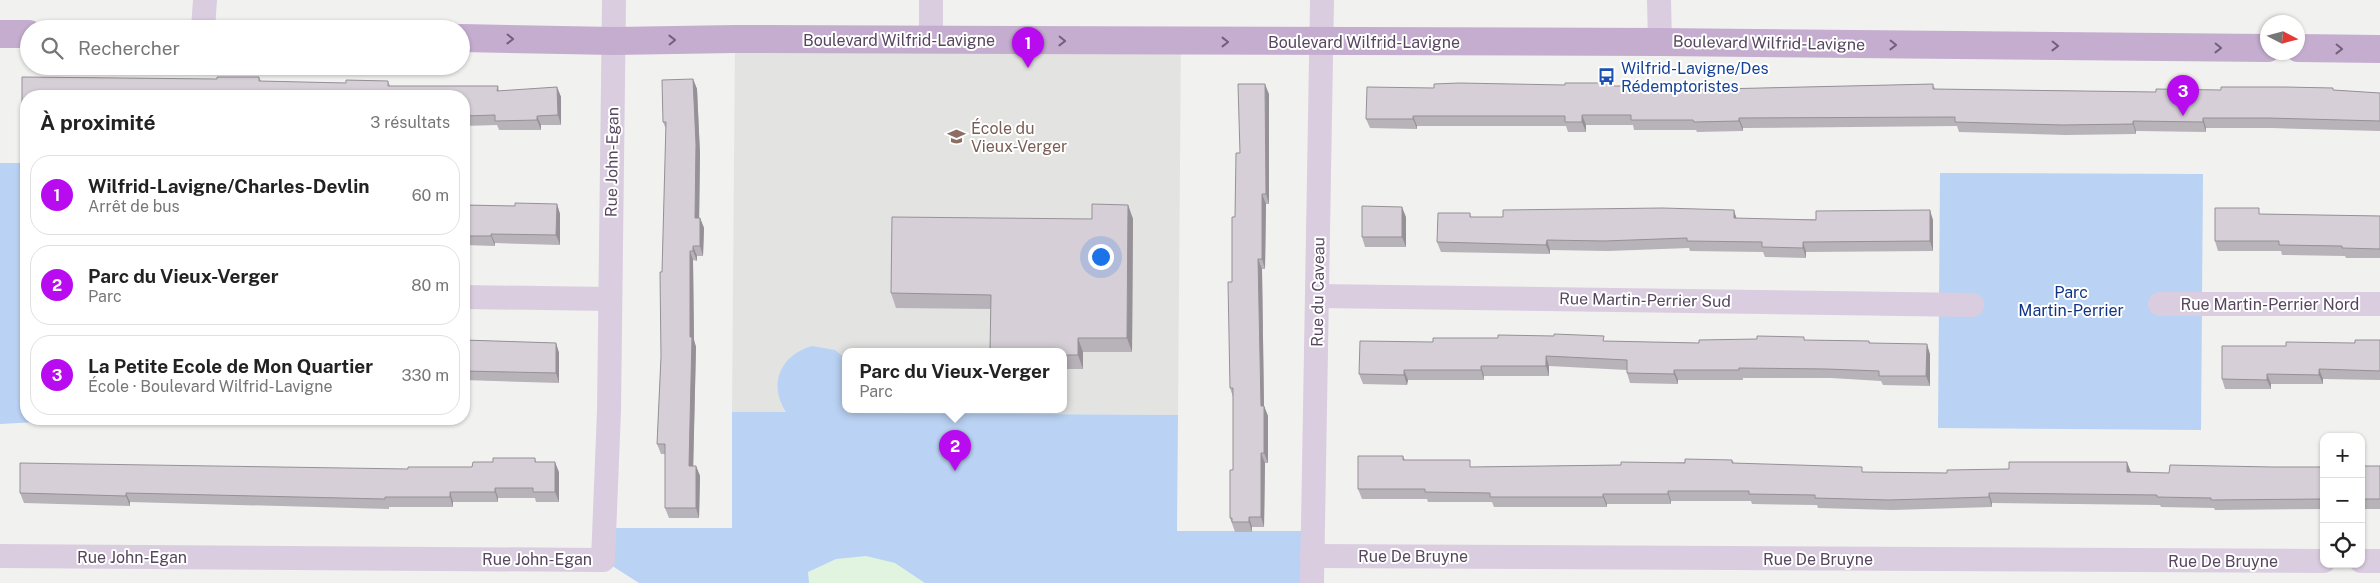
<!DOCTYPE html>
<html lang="fr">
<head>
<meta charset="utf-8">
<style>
	body { margin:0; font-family:"Public Sans",sans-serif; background:#f6f6f6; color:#222 }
	.controls { position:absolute; right:15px; bottom:15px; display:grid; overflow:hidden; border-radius:10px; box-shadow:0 1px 4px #0004 }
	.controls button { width:45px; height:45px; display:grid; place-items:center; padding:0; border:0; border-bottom:1px solid #e0e0e0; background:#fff; color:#222; font:25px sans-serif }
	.compass { position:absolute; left:2260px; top:15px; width:45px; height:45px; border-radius:50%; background:#fff; box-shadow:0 1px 4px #0004; rotate:96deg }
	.you { position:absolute; left:1100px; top:256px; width:18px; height:18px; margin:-12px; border:4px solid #fff; border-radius:50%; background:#1a73e8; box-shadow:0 0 0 8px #1a73e833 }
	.badge { display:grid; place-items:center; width:32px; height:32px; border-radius:50%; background:#b90bf0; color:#fff; font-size:16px; font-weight:700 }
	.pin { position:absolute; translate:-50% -41px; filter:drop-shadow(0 1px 2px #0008) }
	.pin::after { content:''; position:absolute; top:26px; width:18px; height:15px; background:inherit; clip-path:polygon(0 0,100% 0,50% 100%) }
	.popup { position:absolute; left:842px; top:348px; width:225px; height:65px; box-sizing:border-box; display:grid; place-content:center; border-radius:10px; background:#fff; filter:drop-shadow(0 1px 4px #0005); font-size:16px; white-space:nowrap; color:#767676 }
	.popup b { font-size:19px; color:#222 }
	.popup::after { content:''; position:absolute; left:50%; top:100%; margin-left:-10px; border:10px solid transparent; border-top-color:#fff }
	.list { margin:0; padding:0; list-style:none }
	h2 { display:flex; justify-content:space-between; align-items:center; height:65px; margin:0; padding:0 20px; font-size:21px }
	h2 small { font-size:16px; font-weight:400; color:#767676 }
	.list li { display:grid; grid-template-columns:32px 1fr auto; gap:15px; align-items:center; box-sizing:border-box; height:80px; margin:0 10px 10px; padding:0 10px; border:1px solid #e0e0e0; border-radius:20px }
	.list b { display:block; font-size:19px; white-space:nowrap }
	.list p { margin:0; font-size:16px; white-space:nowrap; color:#767676 }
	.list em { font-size:16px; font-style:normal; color:#767676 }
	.icon { flex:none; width:28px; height:28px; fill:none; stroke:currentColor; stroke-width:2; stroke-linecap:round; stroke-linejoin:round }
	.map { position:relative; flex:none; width:2380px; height:583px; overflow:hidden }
	.search { position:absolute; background:#fff; box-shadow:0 1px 4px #0004; left:20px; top:20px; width:450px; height:55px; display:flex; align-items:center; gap:12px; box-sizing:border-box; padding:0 18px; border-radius:28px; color:#767676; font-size:19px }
	.panel { position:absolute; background:#fff; box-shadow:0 1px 4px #0004; left:20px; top:90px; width:450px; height:335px; border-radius:20px }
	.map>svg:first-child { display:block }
	.education { fill:#e3e3e1; fill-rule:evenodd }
	.green { fill:#bad2f3 }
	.sand { fill:#e1f4df }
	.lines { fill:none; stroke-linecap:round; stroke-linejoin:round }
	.minor { stroke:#dacde0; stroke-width:24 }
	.major { stroke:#c5add0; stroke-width:28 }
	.wall { fill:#b8b2b9 }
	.shaded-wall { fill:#969196 }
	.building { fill:#d6cfd7; stroke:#969196 }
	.oneway { stroke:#72607a }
	.labels { text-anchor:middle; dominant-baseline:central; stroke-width:4; stroke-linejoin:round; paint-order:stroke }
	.street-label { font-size:16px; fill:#56465e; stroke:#fff }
	.transit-label { font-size:16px; fill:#164399; stroke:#fff; text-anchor:start }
	.education-label { font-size:16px; fill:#785e54; stroke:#fff; text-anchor:start }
	.park-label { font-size:16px; fill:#103486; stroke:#fff }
</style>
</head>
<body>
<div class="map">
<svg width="2380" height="583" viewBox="0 0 2380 583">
	<rect width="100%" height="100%" fill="#f1f2ef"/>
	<path class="education" d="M 735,39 L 1181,42 L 1178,415 L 732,412 ZM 846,352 L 1064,352 L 1064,410 L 846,410 Z"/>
	<g class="green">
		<polygon points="0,163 26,163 26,419 38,419 37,422 0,424"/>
		<polygon points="1940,173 2203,174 2201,430 1938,428"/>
		<path d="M 812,346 L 835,350 L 846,359 L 846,410 L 849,410 L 847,413 L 1178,415 L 1177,531 L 1312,531 L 1312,583 L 639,583 L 603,560 L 603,528 L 732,528 L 732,412 L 786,412 C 768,385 780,355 812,346 Z"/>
	</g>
	<polygon class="sand" points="866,556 895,563 925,583 809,583 808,572 836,559"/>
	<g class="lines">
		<g class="minor">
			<polyline points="1659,0 1660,42"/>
			<polyline points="203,29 205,0"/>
			<polyline points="931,40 931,0"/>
			<polyline points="1318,296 1972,305"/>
			<polyline points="464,297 610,299"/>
			<polyline points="2160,304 2380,304"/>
			<polyline points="0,556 603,560 609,411 614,0"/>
			<polyline points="1312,556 2324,561"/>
			<polyline points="2361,561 2380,561"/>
			<polyline points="1312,583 1322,0"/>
		</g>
		<g class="major">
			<polyline points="0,34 29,34"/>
			<polyline points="461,38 614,41 735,39 1660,42 2268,48"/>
			<polyline points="2298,48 2380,49"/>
		</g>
	</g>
	<g class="wall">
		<polygon points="22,77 217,79 217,77 259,77 261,81 346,83 346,80 388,81 390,86 498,86 499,91 557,87 561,97 561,125 541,125 541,130 499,130 497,125 464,126 464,96 26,96 26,116 22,106"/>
		<polygon points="693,79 697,89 700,154 699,218 700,218 704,228 703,256 697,256 697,261 693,260 694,340 696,347 693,466 696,466 700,476 699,518 669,518 665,508 665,454 661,454 657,444 661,357 662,272 666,129 663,122"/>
		<polygon points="1611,83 1612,86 1677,90 1933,84 1935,89 2156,92 2221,90 2334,90 2380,93 2380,131 2272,128 2206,128 2206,132 2136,131 2136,134 2065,135 1959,132 1957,126 1743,128 1743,131 1697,132 1696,130 1634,130 1633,125 1586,125 1586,132 1568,132 1566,126 1417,126 1417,129 1370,128 1366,119 1434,88 1565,85"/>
		<polygon points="1269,94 1269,204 1266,204 1265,269 1262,269 1264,406 1268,416 1268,463 1265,463 1264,527 1252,527 1252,532 1235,532 1230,518 1233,470 1233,397 1230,388 1232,282 1235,217"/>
		<polygon points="557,204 560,214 560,245 495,243 495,246 464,245 464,205 515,206"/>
		<polygon points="1128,205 1133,219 1132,352 1083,352 1083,369 1064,369 1064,352 991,309 896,308 891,293"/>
		<polygon points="1470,213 1471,217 1933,220 1933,251 1806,252 1806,258 1765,257 1763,252 1690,251 1689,248 1608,251 1550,250 1550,254 1441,252 1437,242"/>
		<polygon points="2261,214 2380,216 2380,258 2346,258 2345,256 2282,255 2281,251 2218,251 2215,241"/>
		<polygon points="1406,217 1406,247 1365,247 1362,237"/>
		<polygon points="464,340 556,343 559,353 559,383 464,380"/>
		<polygon points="1805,340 1869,341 1870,343 1930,354 1930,386 1883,385 1881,381 1831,378 1743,378 1743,380 1678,380 1678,384 1630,383 1627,373 1627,370 1549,366 1549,376 1484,376 1484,380 1408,380 1407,385 1363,384 1359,374 1433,342 1606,341 1699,343"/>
		<polygon points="2380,340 2380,380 2323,379 2323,384 2271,384 2271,389 2225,389 2222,379 2286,346 2355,343"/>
		<polygon points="1403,456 1405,460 1472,467 1621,465 1732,460 1734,463 1864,472 1947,473 2131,472 2169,473 2273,467 2324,467 2324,509 2215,510 2214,508 2161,507 2160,505 1992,503 1992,507 1893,510 1818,508 1817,505 1752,504 1751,501 1671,501 1671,504 1607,504 1607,507 1494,507 1492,502 1428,502 1427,499 1362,499 1358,489"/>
		<polygon points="535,458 536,462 559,472 559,502 536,502 535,498 498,498 498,502 453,502 453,507 389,507 389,509 130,502 130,506 24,503 20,493 408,469 472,467 493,462"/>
		<rect x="2361" y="466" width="19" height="43"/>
	</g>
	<g class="shaded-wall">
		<polygon points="693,79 697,89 700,154 699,228 695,218"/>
		<polygon points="1265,84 1269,94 1269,204 1266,194"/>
		<polygon points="557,87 561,97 561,125 558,115"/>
		<polygon points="1582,115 1586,125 1586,132 1582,122"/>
		<polygon points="537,116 541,125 541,130 537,120"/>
		<polygon points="1413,116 1417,126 1417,129 1413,119"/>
		<polygon points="1739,118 1743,128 1743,131 1739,121"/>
		<polygon points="2203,118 2206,128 2206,132 2203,122"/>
		<polygon points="2133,121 2136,131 2136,134 2133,124"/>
		<polygon points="1262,194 1266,204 1265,269 1262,259"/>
		<polygon points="557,204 560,214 560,245 556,235"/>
		<polygon points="1128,205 1133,219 1132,352 1127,338"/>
		<polygon points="1402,207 1406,217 1406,247 1402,237"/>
		<polygon points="1734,210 1737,220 1734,218"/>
		<polygon points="1930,210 1933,220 1933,251 1930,241"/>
		<polygon points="700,218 704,228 703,256 700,246"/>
		<polygon points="491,234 495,243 495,246 491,236"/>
		<polygon points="1547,240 1550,250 1550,254 1546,245"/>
		<polygon points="1803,242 1806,252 1806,258 1803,248"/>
		<polygon points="693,246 697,256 697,261 693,251"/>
		<polygon points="690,251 693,260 694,340 696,347 693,476 689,466"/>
		<polygon points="1258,259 1262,269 1264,409 1264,406 1268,416 1268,463 1264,453 1261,406"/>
		<polygon points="1078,338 1083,352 1083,369 1078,355"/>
		<polygon points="556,343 559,353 559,383 556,373"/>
		<polygon points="1927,344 1930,354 1930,386 1926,376"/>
		<polygon points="1546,356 1549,366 1549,376 1546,366"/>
		<polygon points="1481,366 1484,376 1484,380 1481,370"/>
		<polygon points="2319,369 2323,379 2323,384 2319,375"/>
		<polygon points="1404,370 1408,380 1407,385 1404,375"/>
		<polygon points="1674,370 1678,380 1678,384 1674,374"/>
		<polygon points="2267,374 2271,384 2271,389 2267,380"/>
		<polygon points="1261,453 1265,463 1264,527 1261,517"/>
		<polygon points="555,462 559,472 559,502 555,492"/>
		<polygon points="2127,462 2131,472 2131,482 2127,472"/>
		<polygon points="696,466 700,476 699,518 696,508"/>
		<polygon points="495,488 498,498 498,502 495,492"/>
		<polygon points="1668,491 1671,501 1671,504 1668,494"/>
		<polygon points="450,492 453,502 453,507 450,497"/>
		<polygon points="126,493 130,502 130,506 126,496"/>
		<polygon points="1989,493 1992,503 1992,507 1989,497"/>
		<polygon points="1603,494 1607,504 1607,507 1603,497"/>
		<polygon points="1249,517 1252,527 1252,532 1249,522"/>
	</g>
	<g class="building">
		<polygon points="22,77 217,79 217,77 259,77 259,81 346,83 346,80 388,81 388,86 498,86 497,91 557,87 558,115 537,116 537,120 495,121 495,115 464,116 464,96 26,96 26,106 22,106"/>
		<polygon points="693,79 696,144 695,218 700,218 700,246 693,246 693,251 690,251 690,337 692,337 689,466 696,466 696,508 665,508 665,444 657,444 661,357 660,272 662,272 666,122 663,122 662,80"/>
		<polygon points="1459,83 1565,85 1565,83 1611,83 1611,86 1676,86 1676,90 1933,84 1933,89 2156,92 2156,89 2221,90 2221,87 2285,87 2333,88 2333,90 2380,93 2380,121 2268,118 2203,118 2203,122 2133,121 2133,124 2062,125 1955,122 1955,117 1739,118 1739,121 1694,122 1693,120 1631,120 1631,115 1582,115 1582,122 1565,122 1565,116 1413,116 1413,119 1366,119 1367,87 1434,88 1434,84"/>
		<polygon points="1238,84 1265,84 1266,194 1262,194 1262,259 1258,259 1261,406 1264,406 1264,453 1261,453 1261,517 1249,517 1249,522 1232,522 1232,518 1230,518 1230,470 1233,470 1233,388 1230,388 1228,282 1232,282 1232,217 1235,217 1236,153 1240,153"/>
		<polygon points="515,203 557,204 556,235 491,234 491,236 464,236 464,205 515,206"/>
		<polygon points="1092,204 1128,205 1127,338 1078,338 1078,355 1064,355 1064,352 990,352 991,295 891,293 892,217 1092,219"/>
		<polygon points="1362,206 1402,207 1402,237 1362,237"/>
		<polygon points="1662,208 1734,210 1734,218 1816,220 1816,211 1930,210 1930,241 1803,242 1803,248 1762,247 1762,242 1687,241 1687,238 1604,241 1547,240 1546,245 1437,242 1438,213 1470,213 1470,217 1503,217 1503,210"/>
		<polygon points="2215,208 2259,208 2259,214 2380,216 2380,249 2342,248 2342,246 2279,245 2279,241 2215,241"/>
		<polygon points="1554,334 1604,336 1603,341 1699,343 1699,340 1757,339 1757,336 1804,337 1804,340 1869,341 1869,343 1927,344 1926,376 1879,376 1879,371 1827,369 1739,368 1739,370 1674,370 1674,374 1627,373 1627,360 1546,356 1546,366 1481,366 1481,370 1404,370 1404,375 1359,374 1360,341 1433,342 1433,338 1498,338 1498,335 1554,336"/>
		<polygon points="464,340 556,343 556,373 464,371"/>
		<polygon points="2355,340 2380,340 2380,371 2319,369 2319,375 2267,374 2267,380 2222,379 2222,346 2286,346 2286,342 2355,343"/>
		<polygon points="1358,456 1403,456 1403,460 1470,460 1470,467 1621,465 1621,462 1685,463 1685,459 1732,460 1732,463 1862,467 1862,472 1947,473 1947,470 2009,469 2009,462 2127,462 2127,472 2169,473 2170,465 2273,467 2324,467 2324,499 2211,500 2211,498 2157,497 2157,495 1989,493 1989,497 1889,500 1815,498 1815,495 1749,494 1749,491 1668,491 1668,494 1603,494 1603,497 1490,497 1490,493 1425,492 1425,489 1358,489"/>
		<polygon points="493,458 535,458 535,462 555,462 555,492 533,492 533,488 495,488 495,492 450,492 450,497 385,497 385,499 126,493 126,496 20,493 20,463 408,469 408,467 472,467 473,462 493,462"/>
		<rect x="2361" y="466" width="19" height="33"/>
	</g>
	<defs><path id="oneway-chevron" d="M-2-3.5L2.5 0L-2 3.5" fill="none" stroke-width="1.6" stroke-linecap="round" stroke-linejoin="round" transform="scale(1.25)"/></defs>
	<g class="oneway">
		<use href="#oneway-chevron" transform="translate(510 39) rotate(1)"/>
		<use href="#oneway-chevron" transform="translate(672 40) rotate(-1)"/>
		<use href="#oneway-chevron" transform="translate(1062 41) rotate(1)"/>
		<use href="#oneway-chevron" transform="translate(1225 42)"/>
		<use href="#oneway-chevron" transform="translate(1893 45) rotate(1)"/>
		<use href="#oneway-chevron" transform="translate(2055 46) rotate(1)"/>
		<use href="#oneway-chevron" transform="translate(2218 48) rotate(1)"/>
		<use href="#oneway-chevron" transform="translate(2339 49) rotate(1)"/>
	</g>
	<defs>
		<symbol id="bus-bare" viewBox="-9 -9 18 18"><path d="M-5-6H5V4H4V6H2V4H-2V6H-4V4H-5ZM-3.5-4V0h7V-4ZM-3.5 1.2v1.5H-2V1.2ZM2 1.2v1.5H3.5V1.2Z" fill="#1a4fb4" stroke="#fff" stroke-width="2.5" paint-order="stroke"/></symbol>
		<symbol id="school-bare" viewBox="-9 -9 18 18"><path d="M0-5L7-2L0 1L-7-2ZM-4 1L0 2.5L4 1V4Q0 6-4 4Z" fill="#8d6e63" stroke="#fff" stroke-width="2.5" paint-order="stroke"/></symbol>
	</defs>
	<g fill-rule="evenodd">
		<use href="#bus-bare" x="1594" y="64" width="25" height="25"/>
		<use href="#school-bare" x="944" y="124" width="25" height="25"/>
	</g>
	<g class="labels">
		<g class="street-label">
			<text x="899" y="40">Boulevard Wilfrid-Lavigne</text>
			<text x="1364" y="42">Boulevard Wilfrid-Lavigne</text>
			<text transform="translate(1769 43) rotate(1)">Boulevard Wilfrid-Lavigne</text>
			<text transform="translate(612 162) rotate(-89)">Rue John-Egan</text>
			<text transform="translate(1318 292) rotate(-89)">Rue du Caveau</text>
			<text transform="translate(1645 300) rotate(1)">Rue Martin-Perrier Sud</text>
			<text x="2270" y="304">Rue Martin-Perrier Nord</text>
			<text x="1413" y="556">Rue De Bruyne</text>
			<text x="132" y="557">Rue John-Egan</text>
			<text x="537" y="559">Rue John-Egan</text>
			<text x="1818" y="559">Rue De Bruyne</text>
			<text x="2223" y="561">Rue De Bruyne</text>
		</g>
		<g class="transit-label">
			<text x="1621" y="68">Wilfrid-Lavigne/Des<tspan x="1621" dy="18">Rédemptoristes</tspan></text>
		</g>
		<g class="education-label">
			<text x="971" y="128">École du<tspan x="971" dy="18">Vieux-Verger</tspan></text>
		</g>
		<g class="park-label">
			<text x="2071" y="292">Parc<tspan x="2071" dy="18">Martin-Perrier</tspan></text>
		</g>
	</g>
</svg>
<div class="controls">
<button>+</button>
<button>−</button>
<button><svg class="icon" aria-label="locate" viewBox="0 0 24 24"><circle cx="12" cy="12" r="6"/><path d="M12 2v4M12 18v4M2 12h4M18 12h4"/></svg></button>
</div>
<svg class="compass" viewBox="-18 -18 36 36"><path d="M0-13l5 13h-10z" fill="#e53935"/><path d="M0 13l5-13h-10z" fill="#767676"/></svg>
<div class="you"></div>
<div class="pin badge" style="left:1028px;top:68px">1</div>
<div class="pin badge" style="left:955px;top:471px">2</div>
<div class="popup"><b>Parc du Vieux-Verger</b>Parc</div>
<div class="pin badge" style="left:2183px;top:116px">3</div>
<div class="search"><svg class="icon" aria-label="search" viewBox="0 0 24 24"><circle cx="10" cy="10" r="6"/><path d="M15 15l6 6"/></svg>Rechercher</div>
<section class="panel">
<h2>À proximité<small>3 résultats</small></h2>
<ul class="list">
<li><span class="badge">1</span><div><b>Wilfrid-Lavigne/Charles-Devlin</b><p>Arrêt de bus</p></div><em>60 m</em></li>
<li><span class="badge">2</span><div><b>Parc du Vieux-Verger</b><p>Parc</p></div><em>80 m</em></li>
<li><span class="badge">3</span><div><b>La Petite Ecole de Mon Quartier</b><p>École · Boulevard Wilfrid-Lavigne</p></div><em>330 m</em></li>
</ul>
</section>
</div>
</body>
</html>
